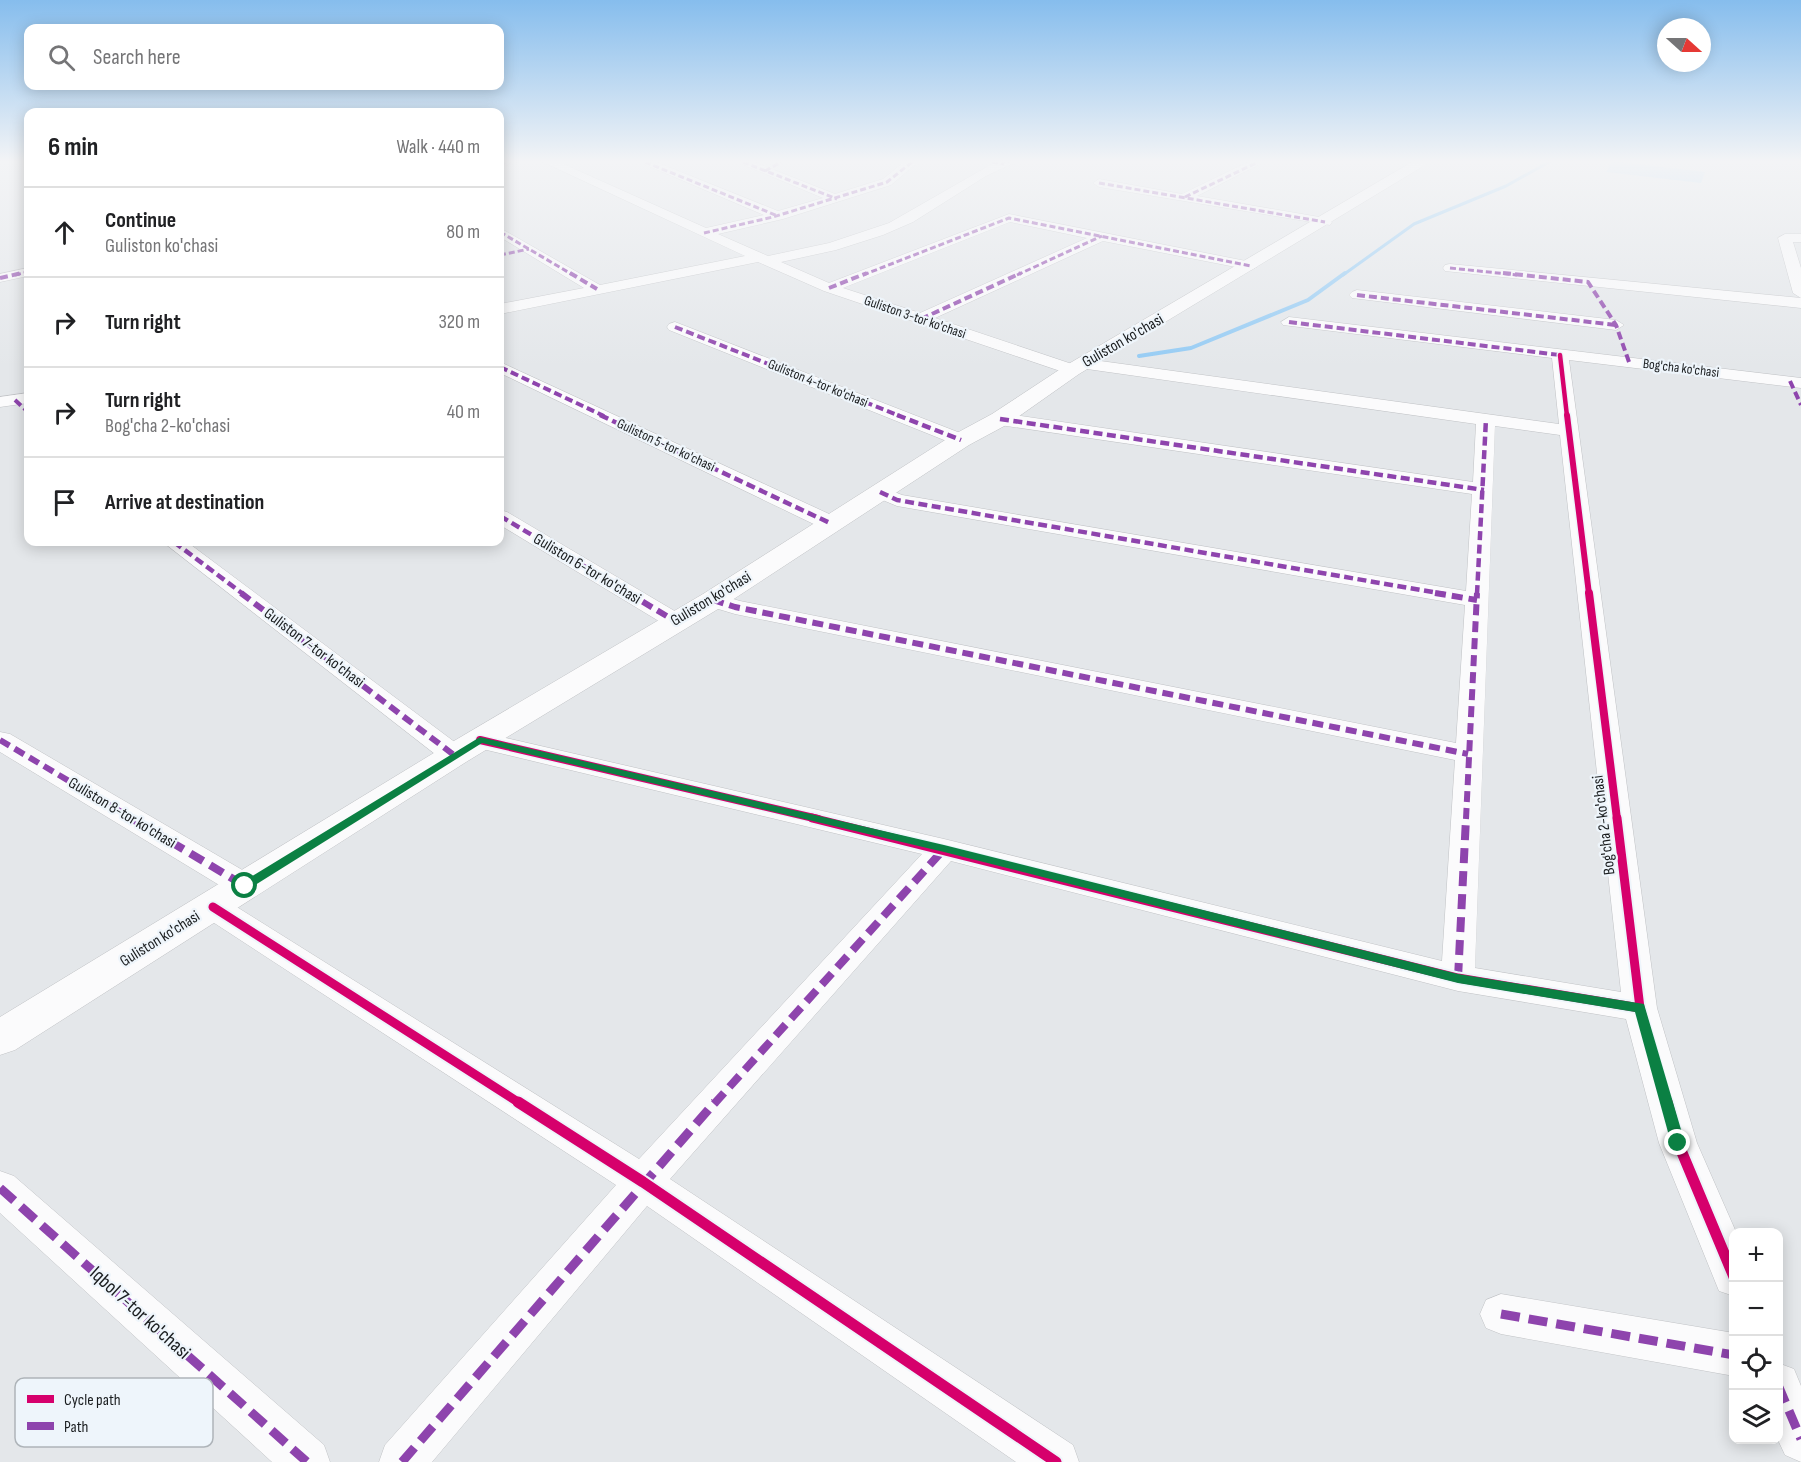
<!DOCTYPE html>
<html lang="en">
<head>
<meta charset="utf-8">
<style>
	body { margin:0; font-family:"Sofia Sans Condensed",sans-serif; background:#f2f2f2; color:#202124 }
	.controls { position:absolute; right:18px; bottom:18px; display:grid; overflow:hidden; border-radius:12px; box-shadow:0 3px 15px #0003 }
	.controls button { width:54px; height:54px; display:grid; place-items:center; padding:0; border:0; border-bottom:2px solid #e0e0e0; background:#fff; color:#202124; font:30px sans-serif }
	.compass { position:absolute; left:1657px; top:18px; width:54px; height:54px; border-radius:50%; background:#fff; box-shadow:0 3px 15px #0003; rotate:111deg }
	.stop { position:absolute; width:18px; height:18px; margin:-14px; border:4px solid #0b8043; border-radius:50%; background:#fff }
	.stop.end { background:#0b8043; border-color:#fff; box-shadow:0 2px 6px #0008 }
	.list { margin:0; padding:0; list-style:none }
	h2 { display:flex; justify-content:space-between; align-items:center; height:78px; margin:0; padding:0 24px; font-size:26px }
	h2 small { font-size:20px; font-weight:400; color:#757577 }
	.list li { display:grid; grid-template-columns:39px 1fr auto; gap:18px; align-items:center; box-sizing:border-box; height:90px; padding:0 24px; border-top:2px solid #e0e0e0 }
	.list b { display:block; font-size:22px; white-space:nowrap }
	.list p { margin:0; font-size:20px; white-space:nowrap; color:#757577 }
	.list em { font-size:20px; font-style:normal; color:#757577 }
	.icon { flex:none; width:33px; height:33px; fill:none; stroke:currentColor; stroke-width:2; stroke-linecap:round; stroke-linejoin:round }
	.map { position:relative; flex:none; width:1801px; height:1462px; overflow:hidden }
	.search { position:absolute; background:#fff; box-shadow:0 3px 15px #0003; left:24px; top:24px; width:480px; height:66px; display:flex; align-items:center; gap:15px; box-sizing:border-box; padding:0 21px; border-radius:12px; color:#757577; font-size:22px }
	.panel { position:absolute; background:#fff; box-shadow:0 3px 15px #0003; left:24px; top:108px; width:480px; height:438px; border-radius:12px }
	.map>svg:first-child { display:block }
	.green { fill:#badbf4 }
	.lines { fill:none; stroke-linecap:round; stroke-linejoin:round }
	.stream-far1 { stroke:#94cbf4; stroke-width:3 }
	.stream { stroke:#94cbf4; stroke-width:4 }
	.minor-casing { stroke:#c0c2c5; stroke-width:1 }
	.major-casing { stroke:#c0c2c5; stroke-width:1 }
	.minor { fill:#fbfbfc; fill-rule:evenodd }
	.major { fill:#fbfbfc; fill-rule:evenodd }
	.quiet-far5 { stroke:#8e44ad; stroke-width:3; stroke-dasharray:6 3; stroke-linecap:butt }
	.quiet-far4 { stroke:#8e44ad; stroke-width:4; stroke-dasharray:8 4; stroke-linecap:butt }
	.quiet-far3 { stroke:#8e44ad; stroke-width:4.5; stroke-dasharray:9 4.5; stroke-linecap:butt }
	.quiet-far2 { stroke:#8e44ad; stroke-width:6; stroke-dasharray:11 6; stroke-linecap:butt }
	.quiet-far1 { stroke:#8e44ad; stroke-width:8; stroke-dasharray:15 8; stroke-linecap:butt }
	.quiet { stroke:#8e44ad; stroke-width:9; stroke-dasharray:19 9; stroke-linecap:butt }
	.cycleway-far4-casing { stroke:#eef5fb; stroke-width:7 }
	.cycleway-far3-casing { stroke:#eef5fb; stroke-width:9 }
	.cycleway-far2-casing { stroke:#eef5fb; stroke-width:11 }
	.cycleway-far1-casing { stroke:#eef5fb; stroke-width:13 }
	.cycleway-casing { stroke:#eef5fb; stroke-width:15 }
	.cycleway-far4 { stroke:#d6006c; stroke-width:4.5 }
	.cycleway-far3 { stroke:#d6006c; stroke-width:6 }
	.cycleway-far2 { stroke:#d6006c; stroke-width:8 }
	.cycleway-far1 { stroke:#d6006c; stroke-width:9 }
	.cycleway { stroke:#d6006c; stroke-width:11 }
	.route { fill:#0b8043 }
	.labels { text-anchor:middle; dominant-baseline:central; stroke-width:4.5; stroke-linejoin:round; paint-order:stroke }
	.far-street-label { font-size:14px; fill:#1a1d1f; stroke:#eef5fb }
	.street-label { font-size:16px; fill:#1a1d1f; stroke:#eef5fb }
	.near-street-label { font-size:20px; fill:#1a1d1f; stroke:#eef5fb }
	.key { fill:#eef5fb; stroke:#aeb4b9; stroke-width:1.5 }
	.key-label { font-size:16px; fill:#1a1d1f }
</style>
</head>
<body>
<div class="map">
<svg width="1801" height="1462" viewBox="0 0 1801 1462">
	<rect width="100%" height="100%" fill="#e4e7ea"/>
	<polygon class="green" points="1612,162 1620,162 1705,172 1701,183 1606,172"/>
	<g class="lines">
		<polyline class="stream-far1" points="1343,275 1414,224 1506,186 1549,162"/>
		<polyline class="stream" points="1139,356 1191,348 1308,300 1345,273"/>
		<defs>
			<g id="minor">
				<polygon points="500,162 517,162 500,167"/>
				<path d="M 543,162 L 559,162 L 706,228 L 764,215 L 639,162 L 656,162 L 778,211 L 823,198 L 737,162 L 754,162 L 835,194 L 883,179 L 904,162 L 918,162 L 891,185 L 783,219 L 718,234 L 768,256 L 829,243 L 889,223 L 992,164 L 1016,162 L 986,176 L 913,222 L 883,235 L 836,250 L 781,262 L 829,283 L 1009,214 L 1251,262 L 1258,266 L 1251,270 L 1103,241 L 935,318 L 1078,366 L 1081,370 L 1072,375 L 824,291 L 758,262 L 500,314 L 500,304 L 584,288 L 500,237 L 500,228 L 600,285 L 745,256 ZM 1010,222 L 1087,238 L 920,313 L 843,288 Z"/>
				<polygon points="1248,162 1264,162 1197,196 1325,218 1332,222 1330,225 1099,187 1093,183 1099,179 1182,194"/>
				<polygon points="1785,234 1801,234 1801,242 1793,242 1801,268 1801,298 1793,293 1778,238"/>
				<polygon points="1450,264 1801,298 1801,308 1445,271 1443,268 1445,265"/>
				<polygon points="28,268 28,276 0,282 0,274"/>
				<polygon points="1357,290 1616,320 1624,325 1616,330 1352,298 1349,295 1352,292"/>
				<path d="M 1289,317 L 1801,378 L 1801,388 L 1569,360 L 1657,1008 L 1697,1143 L 1736,1232 L 1734,1232 L 1734,1296 L 1719,1291 L 1659,1143 L 1626,1019 L 1458,991 L 951,861 L 670,1179 L 1073,1445 L 1079,1462 L 1016,1462 L 647,1206 L 432,1462 L 379,1462 L 385,1445 L 616,1185 L 202,915 L 197,907 L 202,899 L 213,896 L 224,899 L 639,1159 L 922,854 L 470,746 L 466,740 L 470,734 L 480,732 L 944,839 L 1442,961 L 1455,760 L 735,614 L 705,605 L 701,600 L 705,595 L 713,593 L 740,601 L 1456,743 L 1465,605 L 897,506 L 873,496 L 870,492 L 873,488 L 880,486 L 902,495 L 1466,591 L 1472,494 L 1000,425 L 991,419 L 1000,413 L 1473,482 L 1476,424 L 1080,368 L 1077,364 L 1086,359 L 1559,424 L 1552,358 L 1283,325 L 1281,322 ZM 1495,426 L 1560,435 L 1621,992 L 1475,968 Z"/>
				<polygon points="675,322 968,436 971,440 968,444 954,444 669,330 667,327 669,324"/>
				<polygon points="500,362 840,519 843,524 840,529 824,529 500,373"/>
				<polygon points="28,393 28,403 0,407 0,397"/>
				<polygon points="500,510 507,512 683,616 687,621 683,626 675,628 667,626 500,525"/>
				<polygon points="163,542 187,542 464,749 468,755 464,761 454,764 444,761"/>
				<polygon points="0,732 10,734 256,878 261,886 256,894 245,897 234,894 0,752"/>
				<polygon points="0,1171 14,1176 324,1445 330,1462 272,1462 0,1213"/>
				<polygon points="1501,1294 1734,1333 1734,1376 1501,1334 1486,1328 1480,1314 1486,1300"/>
				<polygon points="1778,1363 1794,1369 1801,1386 1801,1462 1785,1455 1778,1440"/>
			</g>
			<polygon id="major" points="1412,162 1430,162 1079,374 1008,424 969,445 723,606 466,762 15,1050 0,1055 0,1017 442,748 703,594 953,435 992,414 1065,366"/>
		</defs>
		<use href="#minor" class="minor-casing"/>
		<use href="#major" class="major-casing"/>
		<use href="#minor" class="minor"/>
		<use href="#major" class="major"/>
		<g class="quiet-far5">
			<polyline points="645,162 778,216"/>
			<polyline points="743,162 837,199"/>
			<polyline points="992,162 1004,164"/>
			<polyline points="500,164 511,162"/>
			<polyline points="765,171 781,162"/>
			<polyline points="1099,183 1325,222"/>
			<polyline points="1185,197 1258,162"/>
			<polyline points="500,232 573,275"/>
			<polyline points="704,233 773,217 887,182 912,162"/>
			<polyline points="500,255 529,249"/>
			<polyline points="1450,268 1517,275"/>
			<polyline points="15,275 28,272"/>
			<polyline points="863,275 1009,218 1251,266"/>
			<polyline points="1017,275 1102,236"/>
		</g>
		<g class="quiet-far4">
			<polyline points="570,273 597,289"/>
			<polyline points="1503,273 1588,282 1616,325 1629,362"/>
			<polyline points="0,278 22,273"/>
			<polyline points="829,288 867,273"/>
			<polyline points="1357,295 1616,325"/>
			<polyline points="921,319 1021,273"/>
			<polyline points="1289,322 1560,355 1561,359"/>
			<polyline points="675,327 900,416"/>
			<polyline points="500,367 604,416"/>
			<polyline points="1790,381 1801,405"/>
			<polyline points="15,400 28,412"/>
		</g>
		<g class="quiet-far3">
			<polyline points="600,415 832,524"/>
			<polyline points="897,415 961,440"/>
			<polyline points="1000,419 1484,490"/>
			<polyline points="880,492 897,500 1444,594"/>
			<polyline points="500,516 631,594"/>
			<polyline points="174,542 243,594"/>
			<polyline points="1477,594 1486,419"/>
		</g>
		<g class="quiet-far2">
			<polyline points="241,593 454,755"/>
			<polyline points="628,593 675,621"/>
			<polyline points="1435,593 1477,600"/>
			<polyline points="713,600 735,607 1468,754"/>
			<polyline points="0,740 133,819"/>
			<polyline points="1466,819 1477,593"/>
		</g>
		<g class="quiet-far1">
			<polyline points="131,818 245,886"/>
			<polyline points="1458,978 1466,818"/>
			<polyline points="714,1104 944,849"/>
		</g>
		<g class="quiet">
			<polyline points="0,1188 307,1462"/>
			<polyline points="1501,1314 1734,1355"/>
			<polyline points="1778,1385 1801,1439"/>
			<polyline points="402,1462 715,1102"/>
		</g>
		<defs>
			<polyline id="cycleway-far4" points="1560,355 1567,416"/>
			<polyline id="cycleway-far3" points="1567,415 1589,594"/>
			<g id="cycleway-far2">
				<polyline points="1589,593 1617,819"/>
				<polyline points="480,740 818,819"/>
			</g>
			<g id="cycleway-far1">
				<polyline points="812,818 1458,978 1640,1008"/>
				<polyline points="1617,818 1640,1008 1667,1104"/>
				<polyline points="213,907 521,1104"/>
			</g>
			<g id="cycleway">
				<polyline points="518,1102 643,1182 1056,1462"/>
				<polyline points="1667,1102 1678,1143 1734,1277"/>
			</g>
		</defs>
		<use href="#cycleway-far4" class="cycleway-far4-casing"/>
		<use href="#cycleway-far3" class="cycleway-far3-casing"/>
		<use href="#cycleway-far2" class="cycleway-far2-casing"/>
		<use href="#cycleway-far1" class="cycleway-far1-casing"/>
		<use href="#cycleway" class="cycleway-casing"/>
		<use href="#cycleway-far4" class="cycleway-far4"/>
		<use href="#cycleway-far3" class="cycleway-far3"/>
		<use href="#cycleway-far2" class="cycleway-far2"/>
		<use href="#cycleway-far1" class="cycleway-far1"/>
		<use href="#cycleway" class="cycleway"/>
	</g>
	<linearGradient id="sky" x2="0" y2="1"><stop stop-color="#86bded"/><stop offset="0.44" stop-color="#f3f4f6"/><stop offset="1" stop-color="#f3f4f6" stop-opacity="0"/></linearGradient>
	<rect width="1801" height="367" fill="url(#sky)"/>
	<polygon class="route" points="480,737 944,845 1458,974 1644,1004 1685,1143 1678,1149 1671,1143 1635,1012 1458,983 944,852 482,743 249,889 241,889 241,883"/>
	<g class="labels">
		<g class="far-street-label">
			<text transform="translate(915 317) rotate(19)">Guliston 3-tor ko'chasi</text>
			<text transform="translate(1681 368) rotate(7)">Bog'cha ko'chasi</text>
			<text transform="translate(818 383) rotate(22)">Guliston 4-tor ko'chasi</text>
			<text transform="translate(666 445) rotate(25)">Guliston 5-tor ko'chasi</text>
		</g>
		<g class="street-label">
			<text transform="translate(1123 341) rotate(-30)">Guliston ko'chasi</text>
			<text transform="translate(587 569) rotate(31)">Guliston 6-tor ko'chasi</text>
			<text transform="translate(711 599) rotate(-31)">Guliston ko'chasi</text>
			<text transform="translate(314 648) rotate(37)">Guliston 7-tor ko'chasi</text>
			<text transform="translate(122 813) rotate(31)">Guliston 8-tor ko'chasi</text>
			<text transform="translate(1604 825) rotate(-97)">Bog'cha 2-ko'chasi</text>
			<text transform="translate(160 939) rotate(-32)">Guliston ko'chasi</text>
		</g>
		<g class="near-street-label">
			<text transform="translate(140 1313) rotate(42)">Iqbol 7-tor ko'chasi</text>
		</g>
	</g>
	<rect x="15" y="1378" width="198" height="69" rx="9" class="key"/>
	<rect x="27" y="1395" width="27" height="8" fill="#d6006c"/>
	<rect x="27" y="1422" width="27" height="8" fill="#8e44ad"/>
	<g class="key-label">
		<text x="64" y="1405">Cycle path</text>
		<text x="64" y="1432">Path</text>
	</g>
</svg>
<div class="controls">
<button>+</button>
<button>−</button>
<button><svg class="icon" aria-label="locate" viewBox="0 0 24 24"><circle cx="12" cy="12" r="6"/><path d="M12 2v4M12 18v4M2 12h4M18 12h4"/></svg></button>
<button><svg class="icon" aria-label="layers" viewBox="0 0 24 24"><path d="M12 4l9 5-9 5-9-5zM3 14l9 5 9-5"/></svg></button>
</div>
<svg class="compass" viewBox="-18 -18 36 36"><path d="M0-13l5 13h-10z" fill="#e53935"/><path d="M0 13l5-13h-10z" fill="#757577"/></svg>
<div class="stop" style="left:245px;top:886px"></div>
<div class="stop end" style="left:1678px;top:1143px"></div>
<div class="search"><svg class="icon" aria-label="search" viewBox="0 0 24 24"><circle cx="10" cy="10" r="6"/><path d="M15 15l6 6"/></svg>Search here</div>
<section class="panel">
<h2>6 min<small>Walk · 440 m</small></h2>
<ul class="list">
<li><svg class="icon" aria-label="ahead" viewBox="0 0 24 24"><path d="M12 20V5M6 11l6-6 6 6"/></svg><div><b>Continue</b><p>Guliston ko'chasi</p></div><em>80 m</em></li>
<li><svg class="icon" aria-label="right" viewBox="0 0 24 24"><path d="M7 20v-9h11M14 6l5 5-5 5"/></svg><div><b>Turn right</b></div><em>320 m</em></li>
<li><svg class="icon" aria-label="right" viewBox="0 0 24 24"><path d="M7 20v-9h11M14 6l5 5-5 5"/></svg><div><b>Turn right</b><p>Bog'cha 2-ko'chasi</p></div><em>40 m</em></li>
<li><svg class="icon" aria-label="arrive" viewBox="0 0 24 24"><path d="M6 21V4h12l-3 4 3 4H6"/></svg><div><b>Arrive at destination</b></div></li>
</ul>
</section>
</div>
</body>
</html>
